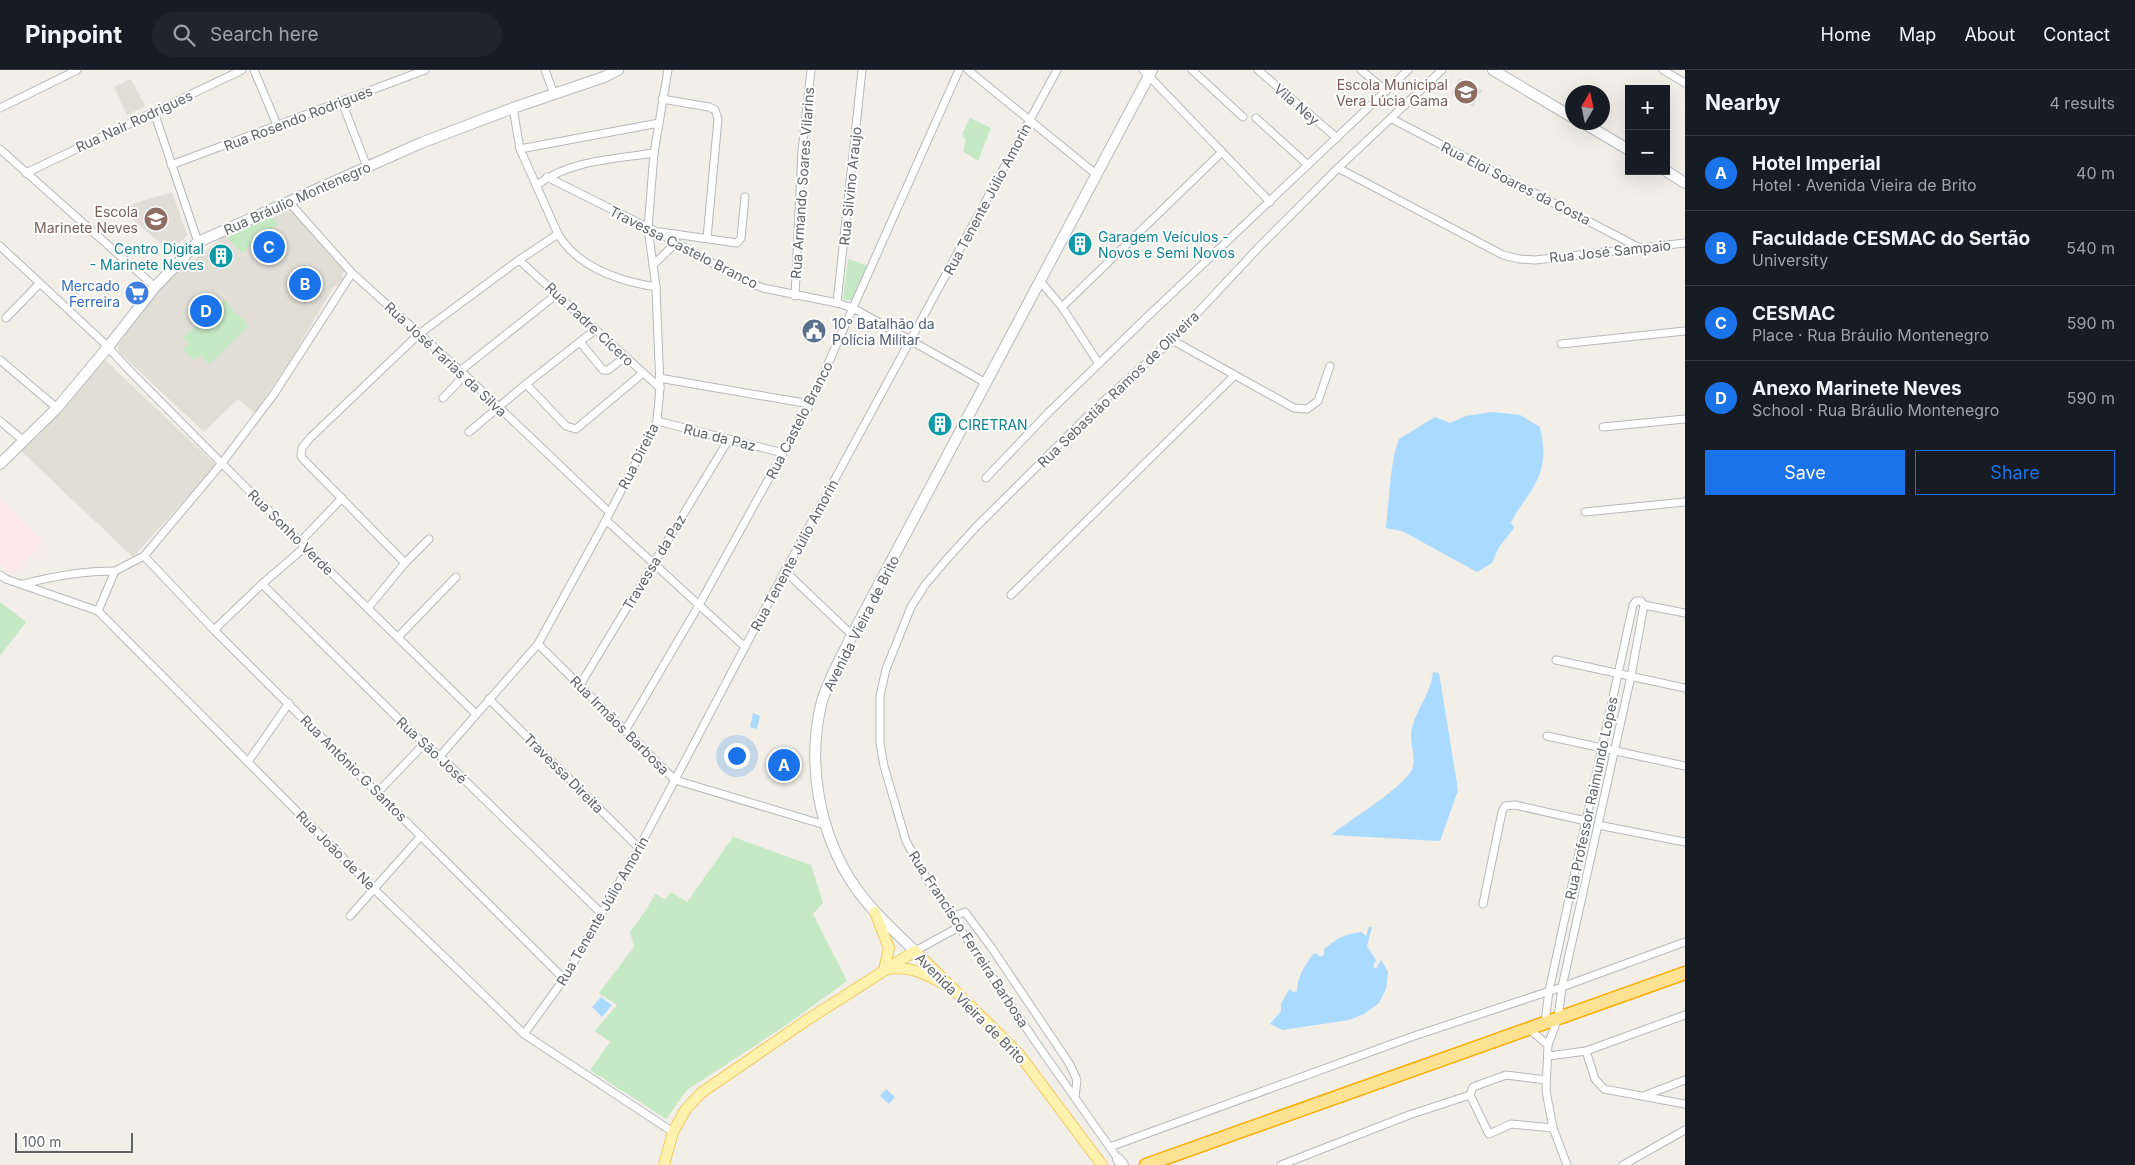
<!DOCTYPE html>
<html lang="en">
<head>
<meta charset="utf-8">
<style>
	body { margin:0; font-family:Inter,sans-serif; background:#20242c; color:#f1f3f6 }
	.controls { position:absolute; right:15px; top:15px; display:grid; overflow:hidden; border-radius:0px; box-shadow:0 5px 20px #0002 }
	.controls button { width:45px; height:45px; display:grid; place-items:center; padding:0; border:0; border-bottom:1px solid #363941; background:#171b24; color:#f1f3f6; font:25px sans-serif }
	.compass { position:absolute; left:1565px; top:15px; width:45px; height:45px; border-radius:50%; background:#171b24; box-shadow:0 5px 20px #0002; rotate:9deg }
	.scale { position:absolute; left:15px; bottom:12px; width:118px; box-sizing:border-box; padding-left:5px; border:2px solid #5f6368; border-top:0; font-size:14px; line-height:18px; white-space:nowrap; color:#5f6368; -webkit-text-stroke:4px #fff; paint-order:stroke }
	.you { position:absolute; left:736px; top:685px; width:18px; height:18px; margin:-12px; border:4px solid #fff; border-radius:50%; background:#1a73e8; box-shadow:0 0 0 8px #1a73e833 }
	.badge { display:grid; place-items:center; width:32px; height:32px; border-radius:50%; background:#1a73e8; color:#fff; font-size:16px; font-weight:700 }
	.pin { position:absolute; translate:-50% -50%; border:2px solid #fff; box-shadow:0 1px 5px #0006 }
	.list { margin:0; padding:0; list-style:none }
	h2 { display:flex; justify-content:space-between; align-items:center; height:65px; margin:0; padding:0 20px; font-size:21px }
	h2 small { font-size:16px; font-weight:400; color:#9ea1a6 }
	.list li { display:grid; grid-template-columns:32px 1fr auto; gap:15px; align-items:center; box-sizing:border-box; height:75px; padding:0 20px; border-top:1px solid #363941 }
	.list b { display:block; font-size:19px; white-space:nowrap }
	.list p { margin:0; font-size:16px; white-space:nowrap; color:#9ea1a6 }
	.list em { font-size:16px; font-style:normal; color:#9ea1a6 }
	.actions { display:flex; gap:10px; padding:15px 20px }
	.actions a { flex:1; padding:11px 0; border:1px solid #1a73e8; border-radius:0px; text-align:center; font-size:18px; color:#1a73e8 }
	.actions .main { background:#1a73e8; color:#fff }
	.icon { flex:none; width:28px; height:28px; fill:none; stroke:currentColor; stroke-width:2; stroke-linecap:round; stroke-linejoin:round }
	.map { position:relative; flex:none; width:1685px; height:1095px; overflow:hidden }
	header { display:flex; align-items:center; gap:30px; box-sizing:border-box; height:70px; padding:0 25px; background:#171b24; border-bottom:1px solid #363941 }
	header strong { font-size:24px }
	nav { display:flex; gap:28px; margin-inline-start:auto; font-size:18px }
	.search { width:350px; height:45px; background:#20242c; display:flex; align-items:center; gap:12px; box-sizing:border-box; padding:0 18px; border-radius:28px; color:#9ea1a6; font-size:19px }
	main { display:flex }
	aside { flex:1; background:#171b24 }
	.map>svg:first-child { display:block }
	.education { fill:#e1ded6 }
	.medical { fill:#fce8e6 }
	.green { fill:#c5e8c5 }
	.water { fill:#aadaff }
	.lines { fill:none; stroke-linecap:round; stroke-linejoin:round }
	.street-casing { stroke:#b5b8bc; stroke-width:9 }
	.secondary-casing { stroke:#b6babf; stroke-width:12 }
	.primary-casing { stroke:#f2c960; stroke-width:12 }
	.highway-casing { stroke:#f9ab00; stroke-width:15 }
	.street { stroke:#fff; stroke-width:7 }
	.secondary { stroke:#fff; stroke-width:10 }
	.primary { stroke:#fff2af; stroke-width:10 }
	.highway { stroke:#fde293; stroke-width:12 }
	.labels { text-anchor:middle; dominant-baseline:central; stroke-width:4; stroke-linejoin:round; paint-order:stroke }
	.education-label { font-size:14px; fill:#785e54; stroke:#fff; text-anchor:end }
	.street-label { font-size:14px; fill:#5f6368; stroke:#fff }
	.culture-label { font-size:14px; fill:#0d838f; stroke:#fff; text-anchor:start }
	.shop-label { font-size:14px; fill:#366cbe; stroke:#fff; text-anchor:end }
	.service-label { font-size:14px; fill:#4e5e75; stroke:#fff; text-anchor:start }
</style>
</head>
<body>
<header>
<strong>Pinpoint</strong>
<div class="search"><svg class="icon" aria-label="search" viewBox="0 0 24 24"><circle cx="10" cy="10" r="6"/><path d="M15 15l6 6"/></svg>Search here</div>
<nav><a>Home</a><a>Map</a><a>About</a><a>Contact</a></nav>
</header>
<main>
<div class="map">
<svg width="1685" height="1095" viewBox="0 0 1685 1095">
	<rect width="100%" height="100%" fill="#f1efe8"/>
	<g class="education">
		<polygon points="1459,8 1482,20 1473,37 1451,24"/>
		<polygon points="131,9 145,36 127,45 114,17"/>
		<polygon points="172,122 187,165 171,182 119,138"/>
		<polygon points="288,134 346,198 342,205 344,211 338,217 334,216 291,289 255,343 238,329 204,362 118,281 118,275 153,226 189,188 193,191 225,165"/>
		<polygon points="105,290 216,395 133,487 21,381"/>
	</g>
	<polygon class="medical" points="0,427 44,472 11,506 0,495"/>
	<g class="green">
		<polygon points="970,48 991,58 978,91 963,81 966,70 962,64"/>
		<polygon points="268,144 278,154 242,183 225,165"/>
		<polygon points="848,189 869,196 852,231 843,229"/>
		<polygon points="224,230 249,256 209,294 200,285 194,290 183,279 189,274 183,267"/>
		<polygon points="0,532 26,552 0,586"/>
		<polygon points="733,767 811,795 823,833 813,844 847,911 782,958 687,1020 666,1049 590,1000 610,972 595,961 617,935 599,923 634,877 630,862 646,840 655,824 665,829 671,822 687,832"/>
	</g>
	<g class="water">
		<path d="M 1492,342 L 1520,345 L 1540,357 C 1546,384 1545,400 1529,424 C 1523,434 1515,442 1511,453 L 1514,458 L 1499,477 L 1492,493 L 1477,502 L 1402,461 L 1386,458 L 1391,405 L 1394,385 L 1399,369 L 1435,347 L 1450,353 L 1466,346 Z"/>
		<path d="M 1433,602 L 1439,603 L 1458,720 L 1440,771 L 1331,765 C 1347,752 1408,715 1413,697 C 1416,685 1410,675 1411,663 C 1414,642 1431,624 1433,602 Z"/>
		<polygon points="753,643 760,646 757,659 750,657"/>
		<path d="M 1369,857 L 1372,857 L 1367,876 L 1376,890 L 1373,896 L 1376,899 L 1381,890 L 1388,902 L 1386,919 L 1379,933 L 1364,944 L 1349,950 L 1283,960 L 1270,954 L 1281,941 L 1281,933 L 1290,919 L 1293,922 L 1297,921 C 1297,907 1305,896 1312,885 L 1316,883 L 1320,887 L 1324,885 L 1324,879 C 1336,869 1345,864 1361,862 L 1366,866 Z"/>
		<polygon points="601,927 612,935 602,947 592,937"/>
		<polygon points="886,1019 895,1027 889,1034 880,1026"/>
	</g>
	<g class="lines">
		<defs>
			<g id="street">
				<polyline points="254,0 278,57"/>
				<polyline points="545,0 554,24"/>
				<polyline points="968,0 1097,105"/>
				<polyline points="1143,0 1270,132"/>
				<polyline points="1192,0 1243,47"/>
				<polyline points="1258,0 1337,68"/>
				<polyline points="1361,0 1385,20"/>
				<polyline points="1663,0 1685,13"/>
				<polyline points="662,29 709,37 715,40 718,49 707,168"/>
				<polyline points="342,32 367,97"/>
				<polyline points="0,38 77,0"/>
				<path d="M 513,38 L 520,79 L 558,164 C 578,198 619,211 656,217"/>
				<polyline points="154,42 198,172"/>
				<polyline points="1256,48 1308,95"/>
				<polyline points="1392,49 1638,177"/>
				<polyline points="0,79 155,217"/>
				<polyline points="520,79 659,53"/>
				<polyline points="171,95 425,0"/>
				<polyline points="1338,98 1503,185 1519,189 1535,190 1685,173"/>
				<polyline points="26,103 242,0"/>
				<polyline points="547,107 657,162 741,209 763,218 837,233 853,238 986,313"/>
				<path d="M 537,115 C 569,90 616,89 654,83"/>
				<polyline points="288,131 352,203 465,305 609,442"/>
				<polyline points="660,162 737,173 741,168 745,127"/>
				<polyline points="0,176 103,272 131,302 300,472 476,644"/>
				<polyline points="519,190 660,318"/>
				<polyline points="653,195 676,173"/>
				<polyline points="1040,211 1062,237 1099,294"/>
				<polyline points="795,226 802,81 811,0"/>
				<polyline points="837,233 862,0"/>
				<polyline points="1062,237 1222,82"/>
				<polyline points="6,248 40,213"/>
				<polyline points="1172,270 1294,338 1307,339 1318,331 1330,296"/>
				<polyline points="580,272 603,300 608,300 625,287"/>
				<polyline points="1561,274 1685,261"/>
				<polyline points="0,290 57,338"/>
				<polyline points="460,301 557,224"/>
				<polyline points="659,308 810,334"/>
				<polyline points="526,314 566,356 576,359 643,303"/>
				<polyline points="443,328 465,305"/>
				<polyline points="0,351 24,371"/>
				<polyline points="657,351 783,383"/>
				<polyline points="1603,357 1685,349"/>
				<polyline points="469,362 526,314 595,260"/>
				<polyline points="986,408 1049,342 1146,248 1408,0"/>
				<polyline points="1585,442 1685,432"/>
				<polyline points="606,450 745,577"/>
				<polyline points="300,472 342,428"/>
				<polyline points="144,486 214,560 564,909"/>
				<polyline points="405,493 304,390 301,386 302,378 310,368 419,264 519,190 558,164"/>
				<polyline points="785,501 852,565"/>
				<polyline points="0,505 6,509 98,541 374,819 524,964 673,1062"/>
				<path d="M 24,514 C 54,506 84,501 115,501"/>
				<polyline points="262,514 424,674 440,686 602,844"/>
				<polyline points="1011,525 1235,305"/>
				<polyline points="368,538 405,493 429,469"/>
				<polyline points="98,541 115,501 144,486 222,393 274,324 352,203"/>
				<polyline points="214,560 262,514 305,477"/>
				<polyline points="398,567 456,507"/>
				<polyline points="538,574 675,710 825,755"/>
				<polyline points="1556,590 1685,618"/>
				<polyline points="580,615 729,369"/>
				<polyline points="489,629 639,778"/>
				<polyline points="625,661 699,535 810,334 959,0"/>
				<polyline points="1547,666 1685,696"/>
				<polyline points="440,686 538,574 606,450 657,351 660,318 656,217 648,158 654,83 668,0"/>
				<polyline points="248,692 289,633"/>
				<polyline points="378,722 424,674"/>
				<polyline points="1598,755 1685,772"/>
				<polyline points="1483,834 1502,742 1505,736 1515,735 1586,751"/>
				<polyline points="350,846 421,766"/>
				<polyline points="952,847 965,842 991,877 1069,993 1077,1010 1075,1027"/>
				<polyline points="915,881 959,857"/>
				<polyline points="1545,952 1549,921 1633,535 1636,531 1641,531 1644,535 1685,543"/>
				<polyline points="1529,959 1548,975 1546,1021 1553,1058 1567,1095"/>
				<polyline points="524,964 564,909 639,778 785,501 1057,0"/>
				<polyline points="1548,975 1558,948 1562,917 1631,606 1644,535"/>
				<polyline points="1586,981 1595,1009 1604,1019 1685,1034"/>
				<polyline points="1549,986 1586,981 1685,945"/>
				<polyline points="1470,1025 1489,1064 1511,1054 1553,1058"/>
				<polyline points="1470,1025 1473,1017 1506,1005 1546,1010"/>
				<polyline points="1646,1025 1685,1010"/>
				<polyline points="1110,1077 1414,966 1562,917 1685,872"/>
				<polyline points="1118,1089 1035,971 927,809 906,771 884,696 880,673 880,626 886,599 911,537 925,515 947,489 976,457 1098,336 1172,270 1260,176 1338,98 1442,0"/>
				<polyline points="1281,1095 1409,1045 1470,1025"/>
				<polyline points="1623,1095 1685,1060"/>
			</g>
			<g id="secondary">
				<polyline points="1493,0 1572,47"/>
				<polyline points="1582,52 1629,80"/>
				<polyline points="1666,101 1685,113"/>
				<polyline points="0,394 57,338 108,277 155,217 198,172 421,73 513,38 604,7 618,0"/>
				<path d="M 915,881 C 894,861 872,841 855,817 C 819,764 806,693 822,631 C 829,608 842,586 852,565 L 1152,0"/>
				<polyline points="1118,1089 1123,1095"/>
			</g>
			<g id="primary">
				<polyline points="875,842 889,878 884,900"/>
				<path d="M 887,899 C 912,896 923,903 944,914"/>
				<polyline points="664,1095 673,1062 686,1039 701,1023 807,950 915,881 1019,984 1102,1095"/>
			</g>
			<polyline id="highway" points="1146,1095 1685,903"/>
		</defs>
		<use href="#street" class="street-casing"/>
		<use href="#secondary" class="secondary-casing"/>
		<use href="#primary" class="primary-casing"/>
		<use href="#highway" class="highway-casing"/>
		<use href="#street" class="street"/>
		<use href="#secondary" class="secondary"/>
		<use href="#primary" class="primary"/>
		<use href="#highway" class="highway"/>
	</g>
	<defs>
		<symbol id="school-disc" viewBox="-11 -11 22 22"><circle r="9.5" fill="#8d6e63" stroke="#fff"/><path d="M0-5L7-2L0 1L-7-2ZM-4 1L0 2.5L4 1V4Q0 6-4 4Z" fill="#fff"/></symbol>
		<symbol id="building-disc" viewBox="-11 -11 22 22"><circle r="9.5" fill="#0f9aa8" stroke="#fff"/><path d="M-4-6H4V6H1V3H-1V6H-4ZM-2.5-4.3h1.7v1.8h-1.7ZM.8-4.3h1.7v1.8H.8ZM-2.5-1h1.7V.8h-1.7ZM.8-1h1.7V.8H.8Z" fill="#fff"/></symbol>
		<symbol id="supermarket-disc" viewBox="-11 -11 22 22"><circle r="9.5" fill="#3f7fe0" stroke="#fff"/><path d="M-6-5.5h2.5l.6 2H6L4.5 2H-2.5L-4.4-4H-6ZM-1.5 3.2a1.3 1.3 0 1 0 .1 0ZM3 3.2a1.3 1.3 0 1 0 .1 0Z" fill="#fff"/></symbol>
		<symbol id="civic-disc" viewBox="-11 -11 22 22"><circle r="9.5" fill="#5c6f8a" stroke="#fff"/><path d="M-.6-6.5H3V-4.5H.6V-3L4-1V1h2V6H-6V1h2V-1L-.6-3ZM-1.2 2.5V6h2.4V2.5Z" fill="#fff"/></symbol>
	</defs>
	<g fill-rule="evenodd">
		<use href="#school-disc" x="1452" y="8" width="28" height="28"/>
		<use href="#school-disc" x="142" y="135" width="28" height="28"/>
		<use href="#building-disc" x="1066" y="160" width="28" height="28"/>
		<use href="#building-disc" x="207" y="172" width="28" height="28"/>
		<use href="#supermarket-disc" x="123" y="209" width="28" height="28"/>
		<use href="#civic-disc" x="800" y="247" width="28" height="28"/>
		<use href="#building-disc" x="926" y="340" width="28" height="28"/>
	</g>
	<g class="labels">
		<g class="education-label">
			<text x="1448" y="14">Escola Municipal<tspan x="1448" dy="16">Vera Lúcia Gama</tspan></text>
			<text x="138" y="141">Escola<tspan x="138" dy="16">Marinete Neves</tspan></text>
		</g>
		<g class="street-label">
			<text transform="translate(1297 34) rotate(41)">Vila Ney</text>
			<text transform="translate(298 48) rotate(-21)">Rua Rosendo Rodrigues</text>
			<text transform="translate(134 51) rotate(-25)">Rua Nair Rodrigues</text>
			<text transform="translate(802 113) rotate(-86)">Rua Armando Soares Vilarins</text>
			<text transform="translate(1516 113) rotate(27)">Rua Eloi Soares da Costa</text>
			<text transform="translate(850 116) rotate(-84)">Rua Silvino Araujo</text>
			<text transform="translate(297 128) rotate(-24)">Rua Bráulio Montenegro</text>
			<text transform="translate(987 129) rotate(-62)">Rua Tenente Júlio Amorin</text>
			<text transform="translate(684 177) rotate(27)">Travessa Castelo Branco</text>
			<text transform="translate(1610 181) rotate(-6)">Rua José Sampaio</text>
			<text transform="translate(590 254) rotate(43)">Rua Padre Cícero</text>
			<text transform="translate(446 289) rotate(43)">Rua José Farias da Silva</text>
			<text transform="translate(1118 319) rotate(-44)">Rua Sebastião Ramos de Oliveira</text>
			<text transform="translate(799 350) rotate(-63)">Rua Castelo Branco</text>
			<text transform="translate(720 367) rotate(14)">Rua da Paz</text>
			<text transform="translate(638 386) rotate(-63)">Rua Direita</text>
			<text transform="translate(291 462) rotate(45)">Rua Sonho Verde</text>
			<text transform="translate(794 485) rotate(-62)">Rua Tenente Júlio Amorin</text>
			<text transform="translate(654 492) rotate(-59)">Travessa da Paz</text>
			<text transform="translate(861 553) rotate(-63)">Avenida Vieira de Brito</text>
			<text transform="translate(620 655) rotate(45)">Rua Irmãos Barbosa</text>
			<text transform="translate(432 680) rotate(43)">Rua São José</text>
			<text transform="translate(354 698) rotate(45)">Rua Antônio G Santos</text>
			<text transform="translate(564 703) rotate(45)">Travessa Direita</text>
			<text transform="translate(1591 728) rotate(-78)">Rua Professor Raimundo Lopes</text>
			<text transform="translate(336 780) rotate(45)">Rua João de Ne</text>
			<text transform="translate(602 841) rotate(-60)">Rua Tenente Júlio Amorin</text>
			<text transform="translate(969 869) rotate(57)">Rua Francisco Ferreira Barbosa</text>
			<text transform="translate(971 938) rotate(45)">Avenida Vieira de Brito</text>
		</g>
		<g class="culture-label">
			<text x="1098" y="166">Garagem Veículos -<tspan x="1098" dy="16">Novos e Semi Novos</tspan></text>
			<text x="204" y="178" text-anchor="end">Centro Digital<tspan x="204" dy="16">- Marinete Neves</tspan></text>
			<text x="958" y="354">CIRETRAN</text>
		</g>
		<g class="shop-label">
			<text x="120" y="215">Mercado<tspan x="120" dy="16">Ferreira</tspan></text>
		</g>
		<g class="service-label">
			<text x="832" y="253">10º Batalhão da<tspan x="832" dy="16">Polícia Militar</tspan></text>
		</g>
	</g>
</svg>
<div class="controls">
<button>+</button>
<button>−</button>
</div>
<svg class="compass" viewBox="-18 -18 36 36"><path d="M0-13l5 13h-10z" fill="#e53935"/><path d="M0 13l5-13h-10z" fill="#9ea1a6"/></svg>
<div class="scale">100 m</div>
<div class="you"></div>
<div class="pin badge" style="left:784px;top:695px">A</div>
<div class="pin badge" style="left:305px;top:214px">B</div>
<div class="pin badge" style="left:269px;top:177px">C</div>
<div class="pin badge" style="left:206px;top:241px">D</div>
</div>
<aside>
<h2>Nearby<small>4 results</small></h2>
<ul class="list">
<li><span class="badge">A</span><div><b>Hotel Imperial</b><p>Hotel · Avenida Vieira de Brito</p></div><em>40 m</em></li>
<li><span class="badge">B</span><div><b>Faculdade CESMAC do Sertão</b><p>University</p></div><em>540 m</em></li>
<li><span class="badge">C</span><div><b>CESMAC</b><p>Place · Rua Bráulio Montenegro</p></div><em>590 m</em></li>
<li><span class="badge">D</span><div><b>Anexo Marinete Neves</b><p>School · Rua Bráulio Montenegro</p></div><em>590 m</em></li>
</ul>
<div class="actions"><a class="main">Save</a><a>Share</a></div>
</aside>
</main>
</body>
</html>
